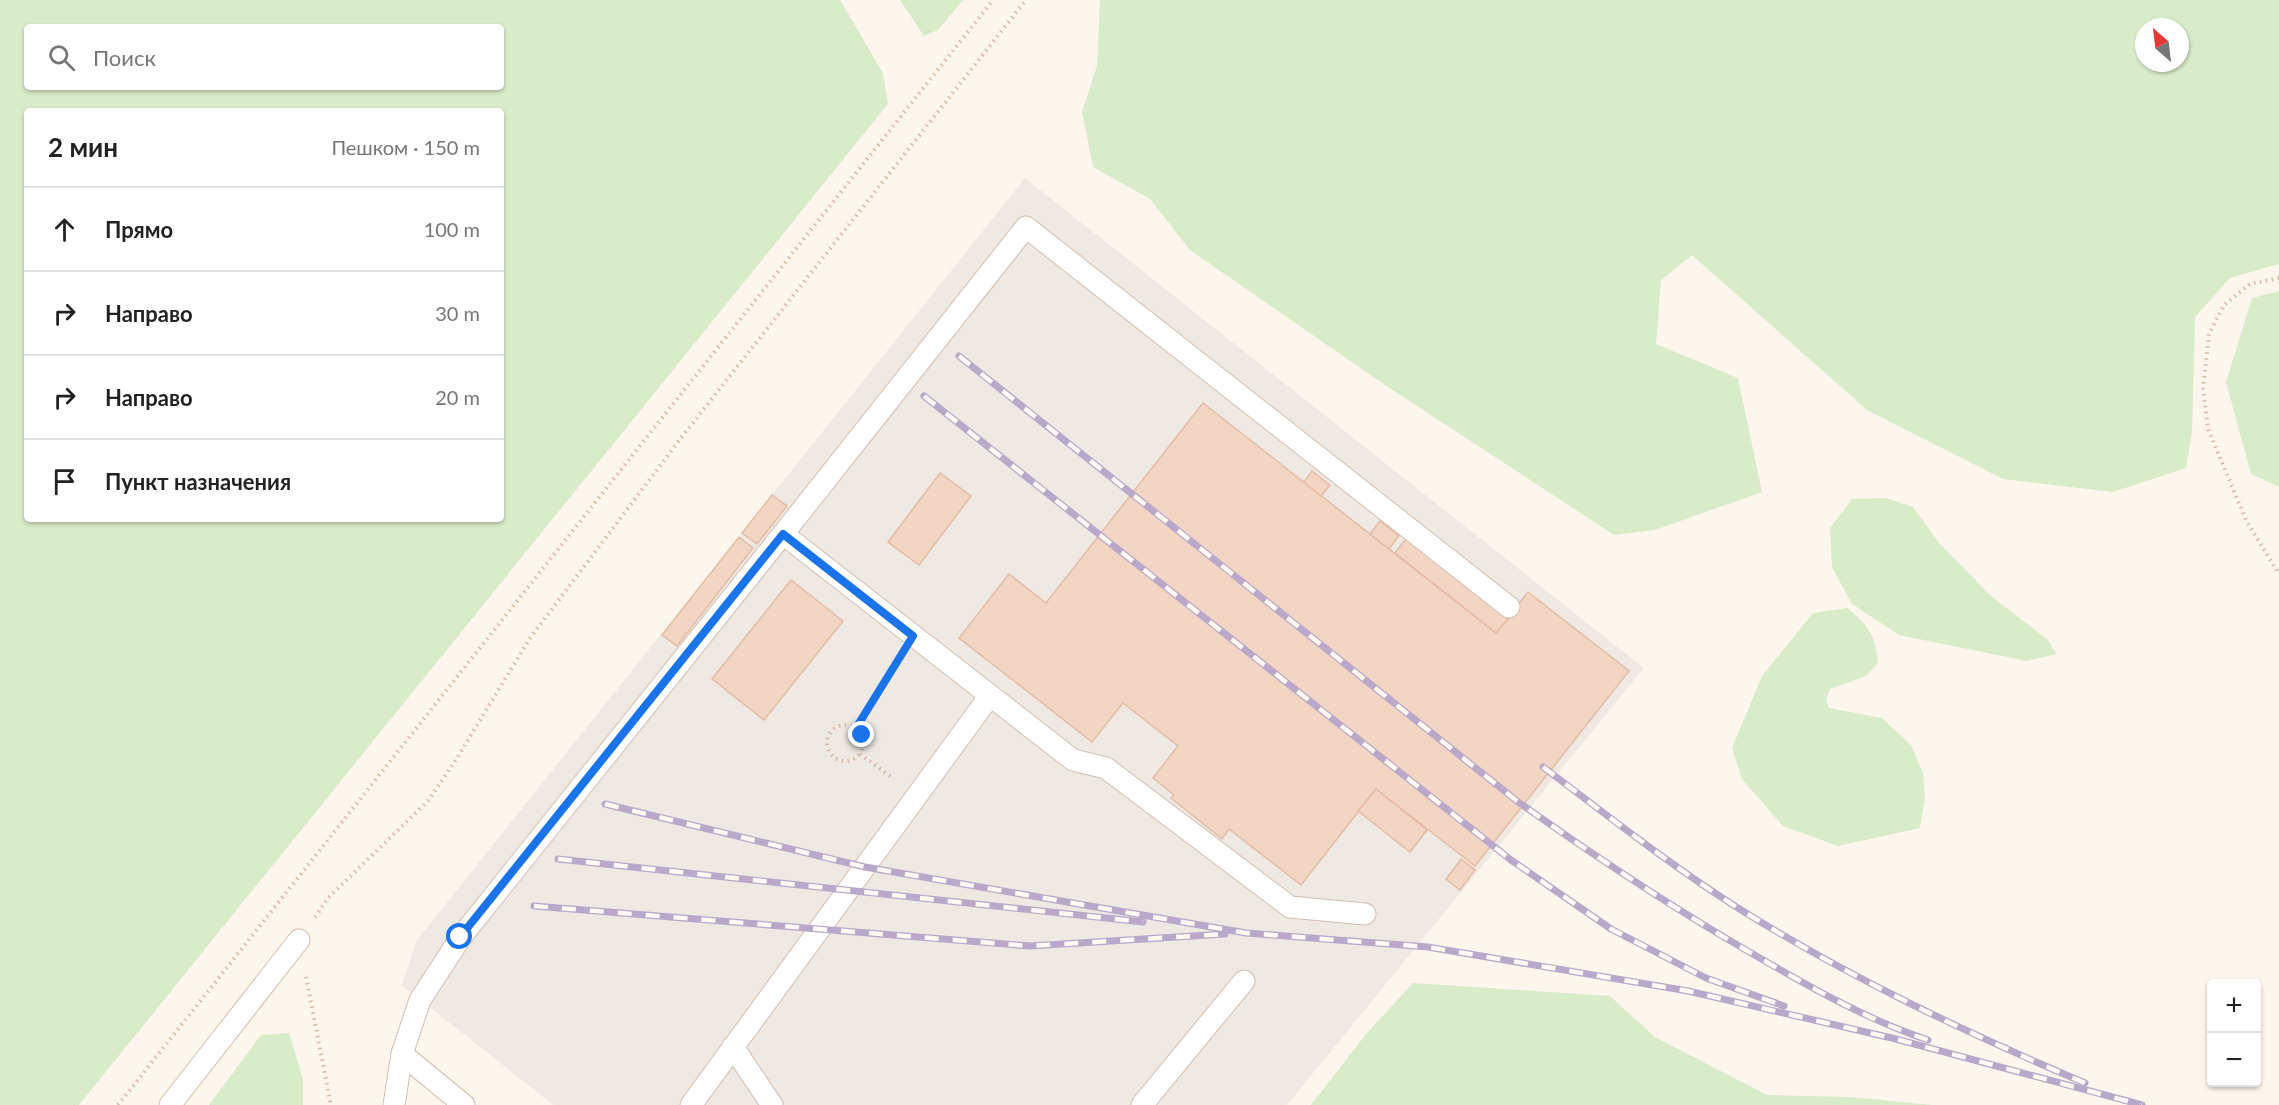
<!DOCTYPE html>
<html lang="ru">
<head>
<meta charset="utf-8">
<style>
	body { margin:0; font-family:Lato,sans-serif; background:#f2f2f2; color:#222 }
	.controls { position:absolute; right:18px; bottom:18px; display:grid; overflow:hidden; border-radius:6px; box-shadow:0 2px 4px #0004 }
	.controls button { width:54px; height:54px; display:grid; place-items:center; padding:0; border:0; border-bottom:2px solid #e0e0e0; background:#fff; color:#222; font:30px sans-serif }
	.compass { position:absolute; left:2135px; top:18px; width:54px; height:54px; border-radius:50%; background:#fff; box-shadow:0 2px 4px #0004; rotate:332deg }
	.stop { position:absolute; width:18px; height:18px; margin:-14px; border:4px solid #1a73e8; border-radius:50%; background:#fff }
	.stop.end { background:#1a73e8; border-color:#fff; box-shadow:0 2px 6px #0008 }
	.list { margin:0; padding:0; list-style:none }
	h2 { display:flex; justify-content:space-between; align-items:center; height:78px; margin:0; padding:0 24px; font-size:26px }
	h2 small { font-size:20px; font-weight:400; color:#767676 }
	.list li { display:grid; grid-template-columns:39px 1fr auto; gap:18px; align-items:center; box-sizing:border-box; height:84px; padding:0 24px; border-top:2px solid #e0e0e0 }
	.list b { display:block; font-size:22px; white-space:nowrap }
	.list em { font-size:20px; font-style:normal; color:#767676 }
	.icon { flex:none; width:33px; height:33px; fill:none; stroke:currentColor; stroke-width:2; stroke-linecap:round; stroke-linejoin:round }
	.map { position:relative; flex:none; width:2279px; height:1105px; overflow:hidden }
	.search { position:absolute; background:#fff; box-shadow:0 2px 4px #0004; left:24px; top:24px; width:480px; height:66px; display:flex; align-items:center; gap:15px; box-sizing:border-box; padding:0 21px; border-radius:6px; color:#767676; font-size:22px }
	.panel { position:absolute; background:#fff; box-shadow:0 2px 4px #0004; left:24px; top:108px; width:480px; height:414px; border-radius:6px }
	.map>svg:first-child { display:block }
	.industrial { fill:#efe9e4 }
	.green { fill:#d8ecc9; fill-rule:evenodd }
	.building { fill:#f3d5c3; stroke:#e6bba3; stroke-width:1.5 }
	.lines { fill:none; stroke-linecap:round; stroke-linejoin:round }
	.service-casing { stroke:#d1beb0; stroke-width:23 }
	.path { stroke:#d9b8a5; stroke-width:4; stroke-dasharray:1.5 4.5; stroke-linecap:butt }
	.service { stroke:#fff; stroke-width:21 }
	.rail-casing { stroke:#b9a8c9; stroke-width:7 }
	.rail { stroke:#fffaf3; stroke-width:4.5; stroke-dasharray:14; stroke-linecap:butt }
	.route { stroke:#1a73e8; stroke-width:8 }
</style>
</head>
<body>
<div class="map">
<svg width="2279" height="1105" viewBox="0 0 2279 1105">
	<rect width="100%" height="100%" fill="#fdf6ec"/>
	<polygon class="industrial" points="1025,178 1644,668 1287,1105 553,1105 402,985 417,940"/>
	<g class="green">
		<path d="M 0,0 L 840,0 L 883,73 L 888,104 L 79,1105 L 0,1105 ZM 27,27 L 501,27 L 501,87 L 27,87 ZM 27,111 L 501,111 L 501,519 L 27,519 Z"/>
		<polygon points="900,0 963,0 938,30 924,36"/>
		<path d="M 1100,0 L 2279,0 L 2279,264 L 2230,278 L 2195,317 L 2192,432 L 2186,468 L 2113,492 L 2003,479 L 1867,410 L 1692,255 L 1661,280 L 1656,344 L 1738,378 L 1762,492 L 1655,530 L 1614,535 L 1385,385 L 1190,250 L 1150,199 L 1093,167 L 1082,112 L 1097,66 ZM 2144,27 L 2180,27 L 2180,63 L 2144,63 Z"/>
		<polygon points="2279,291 2279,487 2251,474 2226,382 2252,298"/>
		<polygon points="1885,498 1913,507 1939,543 1991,596 2048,640 2056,654 2027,661 1899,635 1852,604 1832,567 1830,528 1852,499"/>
		<path d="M 1848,608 C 1869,627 1875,634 1878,663 L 1866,676 L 1830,689 L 1826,699 L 1829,708 L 1882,718 L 1911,745 L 1923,773 L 1925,797 L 1920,828 L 1838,846 L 1783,826 L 1742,779 L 1732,748 L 1762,676 L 1813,613 Z"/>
		<polygon points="1413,983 1610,996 1655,1037 1767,1095 1850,1097 1933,1105 1311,1105 1366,1034"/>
		<polygon points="289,1033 303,1079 303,1105 209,1105 261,1035"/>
	</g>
	<g class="building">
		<polygon points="1203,403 1496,633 1528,592 1629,671 1475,866 1376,789 1301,885 1229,829 1222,839 1171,798 1174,795 1153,778 1178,746 1123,703 1092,742 959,638 1009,574 1046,603"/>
		<polygon points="1312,471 1330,485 1321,496 1304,482"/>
		<polygon points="940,473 971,496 919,565 888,542"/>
		<polygon points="772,495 787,506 757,544 742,533"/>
		<polygon points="1380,521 1399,536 1389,549 1370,534"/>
		<polygon points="739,537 753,548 677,646 662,635"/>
		<polygon points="1406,539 1508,619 1496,633 1395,553"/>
		<polygon points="791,580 843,621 764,720 712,679"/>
		<polygon points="1376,789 1427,830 1410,852 1358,811"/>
		<polygon points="1461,859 1475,870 1460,890 1446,879"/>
	</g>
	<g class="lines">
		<defs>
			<g id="service">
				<polyline points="783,534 1026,227 1509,607"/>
				<polyline points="733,1047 772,1105"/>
				<polyline points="402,1054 464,1105"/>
				<polyline points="170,1105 299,940"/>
				<polyline points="394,1105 402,1054 420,1000 461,937 783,534 1073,760 1106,768 1290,907 1365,914"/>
				<polyline points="691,1105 989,697"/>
				<polyline points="1142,1105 1244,981"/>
			</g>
		</defs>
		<use href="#service" class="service-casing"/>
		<g class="path">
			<polyline points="2279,278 2250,284 2224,305 2209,334 2203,389 2208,429 2246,520 2279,574"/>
			<circle cx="845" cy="743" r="18"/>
			<polyline points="856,728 898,660"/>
			<polyline points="860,754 894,779"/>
			<polyline points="315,917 328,898 429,800 457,758 530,638 681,438 1026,0"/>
			<polyline points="306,977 331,1105"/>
			<polyline points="118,1105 993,0"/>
		</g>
		<use href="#service" class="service"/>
		<defs>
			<g id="rail">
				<path d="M 959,356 L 1517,801 C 1597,858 1679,912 1765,961 C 1817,991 1871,1021 1928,1040"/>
				<polyline points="924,396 1511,860 1611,929 1706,978 1784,1006"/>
				<path d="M 1543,767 C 1607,815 1670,865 1738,908 C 1848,977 1965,1032 2085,1083"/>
				<polyline points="605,804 865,867 1246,933 1428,947 1688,991 1896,1039 2142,1105"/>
				<polyline points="558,859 1143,922"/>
				<polyline points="534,906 1030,946 1225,934"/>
			</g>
		</defs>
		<use href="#rail" class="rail-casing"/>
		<use href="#rail" class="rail"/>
	</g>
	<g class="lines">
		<polyline class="route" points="460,937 783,534 913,636 856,728 862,735"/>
	</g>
</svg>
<div class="controls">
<button>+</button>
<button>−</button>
</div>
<svg class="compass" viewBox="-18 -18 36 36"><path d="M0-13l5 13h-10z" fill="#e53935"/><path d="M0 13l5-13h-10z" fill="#767676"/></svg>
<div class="stop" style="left:460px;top:937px"></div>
<div class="stop end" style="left:862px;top:735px"></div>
<div class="search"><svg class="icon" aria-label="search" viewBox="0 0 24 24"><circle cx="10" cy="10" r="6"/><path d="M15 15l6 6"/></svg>Поиск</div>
<section class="panel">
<h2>2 мин<small>Пешком · 150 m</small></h2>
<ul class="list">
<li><svg class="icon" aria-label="ahead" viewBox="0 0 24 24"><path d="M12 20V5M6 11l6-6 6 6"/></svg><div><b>Прямо</b></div><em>100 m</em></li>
<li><svg class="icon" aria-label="right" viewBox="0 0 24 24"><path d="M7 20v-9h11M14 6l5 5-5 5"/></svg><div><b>Направо</b></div><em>30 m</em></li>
<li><svg class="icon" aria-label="right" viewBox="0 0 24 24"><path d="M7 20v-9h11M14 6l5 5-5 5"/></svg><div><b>Направо</b></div><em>20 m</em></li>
<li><svg class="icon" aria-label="arrive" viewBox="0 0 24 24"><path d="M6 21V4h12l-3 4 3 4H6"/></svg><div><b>Пункт назначения</b></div></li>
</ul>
</section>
</div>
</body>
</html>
